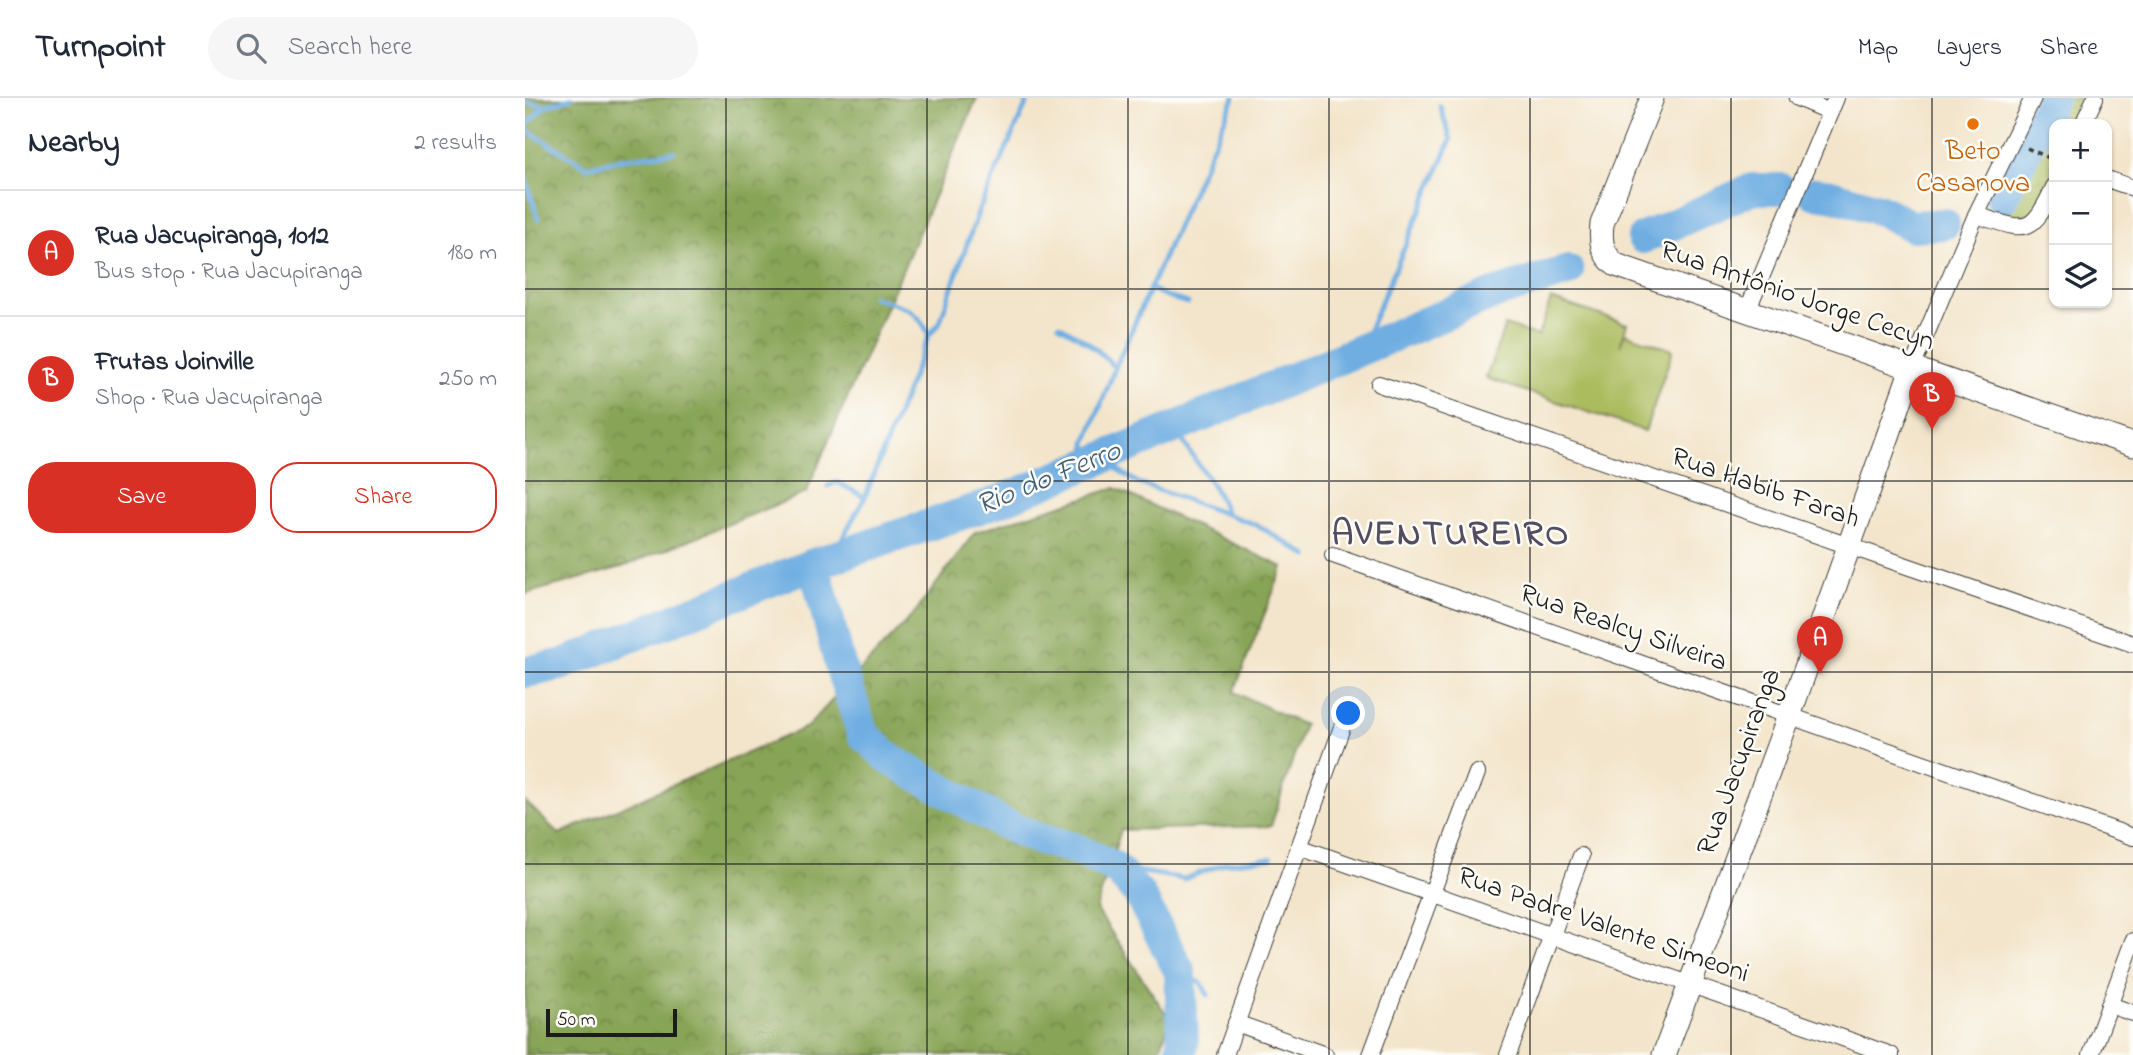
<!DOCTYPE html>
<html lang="en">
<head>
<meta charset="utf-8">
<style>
	body { margin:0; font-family:"Indie Flower",sans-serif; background:#f6f6f7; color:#1f2937 }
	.controls { position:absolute; right:21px; top:21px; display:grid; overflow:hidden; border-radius:14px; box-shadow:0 2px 5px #0004 }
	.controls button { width:63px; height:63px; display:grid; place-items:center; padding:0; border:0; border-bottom:2px solid #e0e1e3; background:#fff; color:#1f2937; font:35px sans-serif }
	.scale { position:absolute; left:21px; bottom:18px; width:131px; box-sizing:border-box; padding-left:7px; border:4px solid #1c1c1c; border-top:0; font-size:19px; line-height:24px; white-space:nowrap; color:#1c1c1c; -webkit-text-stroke:5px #fdfcf7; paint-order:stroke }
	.you { position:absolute; left:824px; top:616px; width:24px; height:24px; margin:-18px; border:5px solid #fff; border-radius:50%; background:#1a73e8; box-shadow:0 0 0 10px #1a73e833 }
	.badge { display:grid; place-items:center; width:46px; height:46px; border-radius:50%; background:#d93025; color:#fff; font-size:23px; font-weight:700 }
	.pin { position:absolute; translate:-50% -58px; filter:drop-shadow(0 2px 4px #0008) }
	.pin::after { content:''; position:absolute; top:37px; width:24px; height:21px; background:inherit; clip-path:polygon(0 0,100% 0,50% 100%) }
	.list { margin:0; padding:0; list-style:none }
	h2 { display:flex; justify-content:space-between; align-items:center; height:91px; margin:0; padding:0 28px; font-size:30px }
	h2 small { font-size:23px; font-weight:400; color:#747a83 }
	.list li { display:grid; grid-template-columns:46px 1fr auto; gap:21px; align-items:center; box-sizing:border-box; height:126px; padding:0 28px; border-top:2px solid #e0e1e3 }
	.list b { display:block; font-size:26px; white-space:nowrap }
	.list p { margin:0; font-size:23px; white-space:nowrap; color:#747a83 }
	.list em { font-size:23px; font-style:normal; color:#747a83 }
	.actions { display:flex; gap:14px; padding:21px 28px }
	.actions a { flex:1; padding:16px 0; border:2px solid #d93025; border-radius:28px; text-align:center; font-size:24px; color:#d93025 }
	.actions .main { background:#d93025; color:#fff }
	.icon { flex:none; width:38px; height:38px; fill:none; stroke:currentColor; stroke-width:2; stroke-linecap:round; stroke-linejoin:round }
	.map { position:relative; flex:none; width:1608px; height:957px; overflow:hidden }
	header { display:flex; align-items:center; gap:42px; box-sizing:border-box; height:98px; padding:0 35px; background:#fff; border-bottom:2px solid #e0e1e3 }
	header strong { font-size:33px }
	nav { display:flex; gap:38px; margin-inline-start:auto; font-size:24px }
	.search { width:490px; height:63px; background:#f6f6f7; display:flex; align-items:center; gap:18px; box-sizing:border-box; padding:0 24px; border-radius:38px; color:#747a83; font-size:26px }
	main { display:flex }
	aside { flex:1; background:#fff }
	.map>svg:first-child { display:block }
	.forest { fill:url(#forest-crowns); stroke:#526039; stroke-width:2 }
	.wetland { fill:url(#wetland-marsh); stroke:#646c3e; stroke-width:2 }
	.pitch { fill:#abbc5f; stroke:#646c3e; stroke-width:2 }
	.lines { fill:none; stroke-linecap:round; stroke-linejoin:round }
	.stream { stroke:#6faee2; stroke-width:5 }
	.river { stroke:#6faee2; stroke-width:32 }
	.street-casing { stroke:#3c3a36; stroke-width:18 }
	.secondary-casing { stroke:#3c3a36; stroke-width:25 }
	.path { stroke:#3c3a36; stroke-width:3.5; stroke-dasharray:5 5; stroke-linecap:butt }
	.street { stroke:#fff; stroke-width:16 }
	.secondary { stroke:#fff; stroke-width:23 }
	.grid { fill:none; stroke:#1c1c1c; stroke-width:2; stroke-opacity:0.55 }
	.food-dot { fill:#e8710a; stroke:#fdfcf7; stroke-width:2.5 }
	.labels { text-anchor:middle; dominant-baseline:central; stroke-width:5; stroke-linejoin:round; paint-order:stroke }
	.food-label { font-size:28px; fill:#c56008; stroke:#fdfcf7 }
	.street-label { font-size:28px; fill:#1c1c1c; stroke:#fdfcf7 }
	.water-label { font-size:30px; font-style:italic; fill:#415e75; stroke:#fdfcf7 }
	.district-label { font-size:35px; font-weight:bold; letter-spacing:2px; fill:#524d61; stroke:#fdfcf7 }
</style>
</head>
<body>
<header>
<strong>Turnpoint</strong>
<div class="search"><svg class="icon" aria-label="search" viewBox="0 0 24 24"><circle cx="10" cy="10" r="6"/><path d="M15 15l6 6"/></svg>Search here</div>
<nav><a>Map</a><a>Layers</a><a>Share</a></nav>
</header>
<main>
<aside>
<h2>Nearby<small>2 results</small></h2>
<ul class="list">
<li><span class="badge">A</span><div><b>Rua Jacupiranga, 1012</b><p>Bus stop · Rua Jacupiranga</p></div><em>180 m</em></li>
<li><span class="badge">B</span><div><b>Frutas Joinville</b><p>Shop · Rua Jacupiranga</p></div><em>250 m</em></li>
</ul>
<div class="actions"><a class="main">Save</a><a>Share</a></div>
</aside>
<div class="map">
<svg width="1608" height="957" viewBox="0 0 1608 957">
	<defs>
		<pattern id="forest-crowns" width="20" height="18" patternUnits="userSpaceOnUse" patternTransform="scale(1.75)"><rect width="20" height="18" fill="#88a456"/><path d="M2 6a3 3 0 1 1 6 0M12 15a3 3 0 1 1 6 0" fill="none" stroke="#6e8546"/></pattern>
		<pattern id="wetland-marsh" width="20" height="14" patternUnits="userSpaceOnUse" patternTransform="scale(1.75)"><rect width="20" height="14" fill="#abbc5f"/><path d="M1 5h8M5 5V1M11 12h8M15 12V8" fill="none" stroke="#93a152"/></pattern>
	</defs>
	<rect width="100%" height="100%" fill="#fdfcf7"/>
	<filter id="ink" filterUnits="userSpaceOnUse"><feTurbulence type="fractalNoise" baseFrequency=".0143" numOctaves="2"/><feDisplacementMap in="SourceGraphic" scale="14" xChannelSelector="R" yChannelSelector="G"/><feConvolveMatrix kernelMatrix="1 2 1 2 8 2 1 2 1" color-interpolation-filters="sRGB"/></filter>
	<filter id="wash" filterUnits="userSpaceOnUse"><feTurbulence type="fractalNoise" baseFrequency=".00686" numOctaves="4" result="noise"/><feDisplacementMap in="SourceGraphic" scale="28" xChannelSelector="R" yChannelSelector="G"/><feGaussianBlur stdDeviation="1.57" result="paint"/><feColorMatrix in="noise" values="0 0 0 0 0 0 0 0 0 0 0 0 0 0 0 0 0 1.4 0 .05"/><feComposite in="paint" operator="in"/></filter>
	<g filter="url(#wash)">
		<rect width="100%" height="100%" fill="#f3e5cb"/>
		<g class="forest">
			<polygon points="0,0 452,0 281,395 97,469 0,496"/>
			<polygon points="590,390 758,469 709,594 779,627 746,728 596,732 571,811 645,922 633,957 0,957 0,703 34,736 282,629 391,513 450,434"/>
		</g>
		<path class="wetland" d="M 1521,0 L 1564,0 L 1552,26 L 1529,26 C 1529,65 1535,103 1494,122 L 1473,116 L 1470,108 Z"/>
		<polygon class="pitch" points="1026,201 1102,226 1095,248 1100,235 1148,252 1120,333 961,280 980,227 1013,238"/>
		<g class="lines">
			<g class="stream">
				<polyline points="0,4 20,8"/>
				<polyline points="0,29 20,8 46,0"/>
				<polyline points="0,31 62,69 96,61 149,54"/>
				<polyline points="0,79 13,121"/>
				<polyline points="625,190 642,199 663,205"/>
				<path d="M 348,199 C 377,209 390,207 404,237"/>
				<path d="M 534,227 C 556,239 574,251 590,270"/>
				<polyline points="836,250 926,42 915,8"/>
				<path d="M 651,330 C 665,360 690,383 701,415"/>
				<polyline points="578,362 613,385 732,427 783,458"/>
				<polyline points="563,368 561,345 590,270 709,0"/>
				<polyline points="303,388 312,384 340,399"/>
				<polyline points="306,461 340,399 404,237 414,226 454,112 504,0"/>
				<polyline points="589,769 659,781 701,765 746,760"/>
				<polyline points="655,874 676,885 683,897"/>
			</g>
			<g class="river">
				<polyline points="1289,95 1306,97 1356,112 1386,128 1419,126"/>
				<polyline points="1477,100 1527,0"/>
				<polyline points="1118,140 1227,91 1256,91"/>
				<polyline points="283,468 294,485 315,567 338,636 366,662 477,725 513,741 551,751 589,769 614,796 655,874 658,945 655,957"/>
				<polyline points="0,574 35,567 283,468 475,403 971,195 1043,173"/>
			</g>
		</g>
	</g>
	<g filter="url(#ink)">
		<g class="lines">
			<defs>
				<g id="street">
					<polyline points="1272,0 1305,14"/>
					<polyline points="1558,26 1570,0"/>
					<polyline points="1582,81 1608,90"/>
					<path d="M 1451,117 C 1500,132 1506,140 1529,89"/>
					<polyline points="1222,213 1311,0"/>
					<polyline points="1387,270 1451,117 1508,0"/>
					<polyline points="854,286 1608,546"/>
					<polyline points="808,457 1608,739"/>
					<polyline points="774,749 1366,957"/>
					<polyline points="1584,907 1608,915"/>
					<polyline points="711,925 800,957"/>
					<polyline points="700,957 822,615"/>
					<polyline points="846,957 952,675"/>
					<polyline points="983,957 1056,758"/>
					<polyline points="1566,957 1608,843"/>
				</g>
				<g id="secondary">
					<path d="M 1127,0 L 1077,126 C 1075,144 1077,156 1091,167 L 1608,347"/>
					<polyline points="1139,957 1264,618 1387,270"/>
				</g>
			</defs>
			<use href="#street" class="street-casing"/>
			<use href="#secondary" class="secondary-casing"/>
			<polyline class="path" points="1502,50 1529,62"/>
			<use href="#street" class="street"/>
			<use href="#secondary" class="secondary"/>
		</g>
	</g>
	<path class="grid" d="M 201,0 L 201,957M 402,0 L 402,957M 603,0 L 603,957M 804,0 L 804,957M 1005,0 L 1005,957M 1206,0 L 1206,957M 1407,0 L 1407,957M 0,191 L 1529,191M 1582,191 L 1608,191M 0,383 L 1608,383M 0,574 L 1608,574M 0,766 L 1608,766"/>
	<circle class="food-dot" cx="1448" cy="26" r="7"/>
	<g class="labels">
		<g class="food-label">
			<text x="1448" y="54">Beto<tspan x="1448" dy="32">Casanova</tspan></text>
		</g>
		<g class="street-label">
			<text transform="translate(1272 199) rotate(19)">Rua Antônio Jorge Cecyn</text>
			<text transform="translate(1240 391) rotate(19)">Rua Habib Farah</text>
			<text transform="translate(1098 531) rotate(19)">Rua Realcy Silveira</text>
			<text transform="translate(1215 664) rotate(-70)">Rua Jacupiranga</text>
			<text transform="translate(1078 828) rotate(19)">Rua Padre Valente Simeoni</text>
		</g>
		<g class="water-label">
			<text transform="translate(524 381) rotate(-22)">Rio do Ferro</text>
		</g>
		<g class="district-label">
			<text x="926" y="437">AVENTUREIRO</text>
		</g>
	</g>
</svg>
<div class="controls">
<button>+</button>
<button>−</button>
<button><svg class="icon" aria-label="layers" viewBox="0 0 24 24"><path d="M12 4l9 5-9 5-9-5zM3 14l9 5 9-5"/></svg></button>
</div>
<div class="scale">50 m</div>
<div class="you"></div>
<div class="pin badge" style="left:1295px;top:576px">A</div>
<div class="pin badge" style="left:1407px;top:332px">B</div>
</div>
</main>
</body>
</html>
